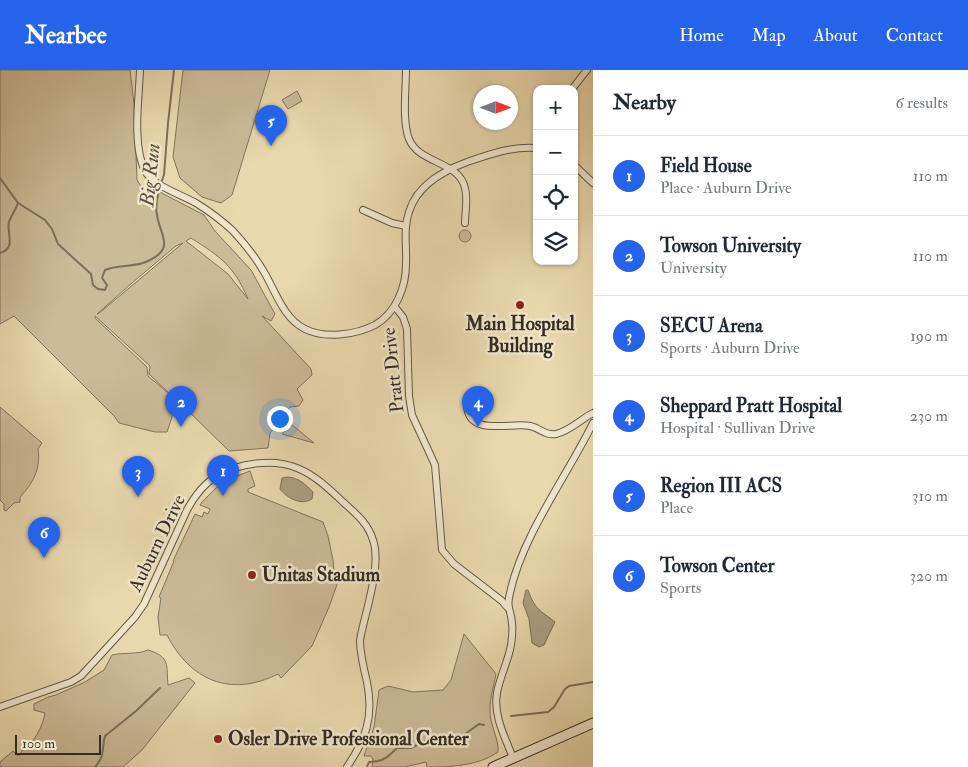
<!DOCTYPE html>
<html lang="en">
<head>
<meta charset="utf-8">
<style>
	body { margin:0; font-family:"IM FELL Double Pica",serif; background:#f6f6f7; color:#1f2937 }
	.controls { position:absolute; right:15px; top:15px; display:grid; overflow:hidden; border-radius:10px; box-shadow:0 1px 4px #0004 }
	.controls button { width:45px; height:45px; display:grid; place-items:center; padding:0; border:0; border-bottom:1px solid #e0e1e3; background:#fff; color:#1f2937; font:25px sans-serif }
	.compass { position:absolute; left:473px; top:15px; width:45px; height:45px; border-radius:50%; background:#fff; box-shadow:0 1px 4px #0004; rotate:90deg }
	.scale { position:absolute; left:15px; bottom:12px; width:86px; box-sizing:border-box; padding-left:5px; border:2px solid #362c24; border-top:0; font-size:14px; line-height:18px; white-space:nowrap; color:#362c24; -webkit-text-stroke:4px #f1e6ca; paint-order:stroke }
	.you { position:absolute; left:279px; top:348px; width:18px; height:18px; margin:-12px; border:4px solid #fff; border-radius:50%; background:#1a73e8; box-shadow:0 0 0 8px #1a73e833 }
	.badge { display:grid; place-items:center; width:32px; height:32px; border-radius:50%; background:#2563eb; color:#fff; font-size:16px; font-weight:700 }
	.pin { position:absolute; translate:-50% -41px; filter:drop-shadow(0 1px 2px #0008) }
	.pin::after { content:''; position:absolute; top:26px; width:18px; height:15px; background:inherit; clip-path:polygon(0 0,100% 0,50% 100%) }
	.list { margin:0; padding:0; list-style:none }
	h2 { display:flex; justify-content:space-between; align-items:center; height:65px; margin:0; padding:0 20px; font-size:21px }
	h2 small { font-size:16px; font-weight:400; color:#747a83 }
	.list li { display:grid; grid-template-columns:32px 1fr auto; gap:15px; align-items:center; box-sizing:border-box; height:80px; padding:0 20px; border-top:1px solid #e0e1e3 }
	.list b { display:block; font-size:19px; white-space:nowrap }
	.list p { margin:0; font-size:16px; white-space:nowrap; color:#747a83 }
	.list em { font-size:16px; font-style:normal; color:#747a83 }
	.icon { flex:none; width:28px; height:28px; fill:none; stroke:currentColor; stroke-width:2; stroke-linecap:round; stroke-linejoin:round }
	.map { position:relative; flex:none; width:593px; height:697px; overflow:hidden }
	header { display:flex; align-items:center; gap:30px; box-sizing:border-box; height:70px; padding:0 25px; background:#2563eb; color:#fff }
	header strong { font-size:24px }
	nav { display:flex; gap:28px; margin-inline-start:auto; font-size:18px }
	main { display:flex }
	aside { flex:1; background:#fff }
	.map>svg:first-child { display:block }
	.green { fill:#cbbb97; stroke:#80745e; fill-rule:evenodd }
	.water { fill:#ac9e7f; stroke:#7d705b }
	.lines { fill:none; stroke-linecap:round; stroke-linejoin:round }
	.stream { stroke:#7d705b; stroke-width:2 }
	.street-casing { stroke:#635746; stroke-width:8 }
	.secondary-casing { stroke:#362c24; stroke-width:11 }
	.street { stroke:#f1e6ca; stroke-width:6 }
	.secondary { stroke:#f1e6ca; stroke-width:9 }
	.poi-dot { fill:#8f2418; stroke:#f1e6ca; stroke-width:2 }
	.labels { text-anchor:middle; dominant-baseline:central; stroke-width:5; stroke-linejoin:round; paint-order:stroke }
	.poi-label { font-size:19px; font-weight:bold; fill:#362c24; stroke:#f1e6ca; text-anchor:start }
	.street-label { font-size:19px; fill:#362c24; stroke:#f1e6ca }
	.water-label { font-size:20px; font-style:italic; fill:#594e3f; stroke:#f1e6ca }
</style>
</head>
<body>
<header>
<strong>Nearbee</strong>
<nav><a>Home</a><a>Map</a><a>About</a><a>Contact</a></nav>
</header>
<main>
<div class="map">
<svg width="593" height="697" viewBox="0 0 593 697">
	<rect width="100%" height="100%" fill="#e9d8ae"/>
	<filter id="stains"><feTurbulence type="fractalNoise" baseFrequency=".004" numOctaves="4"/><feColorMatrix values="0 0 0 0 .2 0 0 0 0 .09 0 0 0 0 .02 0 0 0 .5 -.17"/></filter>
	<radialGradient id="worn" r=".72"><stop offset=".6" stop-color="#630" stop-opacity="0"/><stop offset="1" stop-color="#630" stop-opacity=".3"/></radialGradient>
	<g class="green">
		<path d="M 0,0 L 130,0 L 134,34 L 137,110 L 144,121 L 154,119 L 204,145 L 215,161 L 251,200 L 275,244 L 271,251 L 262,246 L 311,299 L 312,305 L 297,319 L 303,330 L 299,336 L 290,337 L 270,363 L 268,378 L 229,381 L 175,328 L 174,341 L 167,362 L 155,362 L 119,353 L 114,346 L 14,246 L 0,254 ZM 191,168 C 221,187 234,196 248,229 L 228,204 L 186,171 ZM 183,173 L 98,244 L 97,244 L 133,212 L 176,176 ZM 95,246 L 150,296 L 149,304 L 173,327 L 148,306 L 147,297 L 95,248 Z"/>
		<polygon points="183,0 270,0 232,125 221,133 202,127 180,108 173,87"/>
		<polygon points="297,21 302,31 288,39 282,30"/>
		<circle cx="465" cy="166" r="6"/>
		<path d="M 0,337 L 42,373 L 38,379 C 41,399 33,413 20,427 L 20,432 L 14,433 L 6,441 L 4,440 L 4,434 L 0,430 Z"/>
		<polygon points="291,354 314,373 282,364"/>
		<path d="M 250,401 L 255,416 L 248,419 L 248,422 L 323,452 L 328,466 L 333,490 L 334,502 L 339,509 L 329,537 L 312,576 L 281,608 L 278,604 C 230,628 190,610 167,565 L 160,565 L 158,547 L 161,528 L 159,527 L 174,491 L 173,491 L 195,444 L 202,447 L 204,442 L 208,444 L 210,439 L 200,435 L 202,432 L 219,415 L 222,409 L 227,412 L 227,410 Z"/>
		<path d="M 464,564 L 496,604 C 494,615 490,628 490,639 C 489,653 500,672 498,682 C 478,696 451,697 427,697 L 426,692 L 405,697 L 372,697 L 373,689 L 371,686 L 364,686 L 374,657 L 379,620 L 388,616 L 413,622 L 443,620 L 451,610 Z"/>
		<path d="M 148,580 C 171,587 166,595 168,615 L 189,608 L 195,613 L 142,680 L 123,697 L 0,697 L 0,692 L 13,681 L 17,685 L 20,685 L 23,678 C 35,673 43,655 45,643 L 34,640 L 34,634 L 48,627 L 56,625 L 85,612 L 104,600 L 112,585 C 125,582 136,585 148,580 Z"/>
	</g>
	<g class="water">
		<path d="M 288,407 C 299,408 305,414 313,422 L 312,429 C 301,436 287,428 280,419 L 282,408 Z"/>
		<path d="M 526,520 L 528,520 C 535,540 540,540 555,552 L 544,575 L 539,577 L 532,573 L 529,549 L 523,533 Z"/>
	</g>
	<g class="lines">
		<g class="stream">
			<path d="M 0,108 L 18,133 L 45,150 L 52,159 L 58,174 L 91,204 L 93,215 L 98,219 L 105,220 L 107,215 L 102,208 L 105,200 C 118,194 134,198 148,191 C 176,178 160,166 157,145 C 155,136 157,127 160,118"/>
			<polyline points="161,113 164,105 168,53 174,0"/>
			<path d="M 0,183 C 17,178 6,163 9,152 C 11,146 16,139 18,133"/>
			<polyline points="511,646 548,642 554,637 565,619 569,616 593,612"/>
			<path d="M 95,697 C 106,685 101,679 105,666 L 136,641 L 160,618"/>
			<path d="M 367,697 L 369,692 C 383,692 388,687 397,678 L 411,678 L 427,670 L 449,670 L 465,664 L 479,654 L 484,655"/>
		</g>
		<defs>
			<g id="street">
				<path d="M 140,0 C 139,28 132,75 145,101 C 152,115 182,125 196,133 C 209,141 221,150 232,160 C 244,173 255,186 264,202 C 276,222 283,248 305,259 C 325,269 355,265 375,255 C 396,243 406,217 406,194 C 407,177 403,159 409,142 C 417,115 443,101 467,92 C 490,84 513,76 537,78"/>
				<path d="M 406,0 C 406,19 402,51 409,69 C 419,94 459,91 465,118 C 468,129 465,142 465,153"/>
				<polyline points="572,19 587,0"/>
				<polyline points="574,95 593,113"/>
				<polyline points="363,140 392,153 406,156"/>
				<polyline points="395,237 403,247 407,259 409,326 412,345 435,395 442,480 454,494 502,531 507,537"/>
				<path d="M 467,336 C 469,367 511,352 530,356 C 540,358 545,366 556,364 C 570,361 581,349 593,343"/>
				<path d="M 0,637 L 71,612 L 81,606 L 135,547 L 144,534 L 187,440 C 194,427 203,414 217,406 C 238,393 274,388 297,398 C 315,405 329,419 343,432 C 355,443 368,453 373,470 C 382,496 365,542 360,570 C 360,584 364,599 367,612 C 374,647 366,669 347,697"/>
				<path d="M 513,688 C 505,667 493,645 497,623 C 500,606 508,592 511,575 C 512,568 513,560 512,553 C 511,539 506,539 510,523 C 522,466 567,406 593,353"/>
			</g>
			<polyline id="secondary" points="493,697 593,653"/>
		</defs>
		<use href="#street" class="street-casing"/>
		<use href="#secondary" class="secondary-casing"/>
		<use href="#street" class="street"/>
		<use href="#secondary" class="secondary"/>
	</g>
	<g class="poi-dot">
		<circle cx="520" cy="235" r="5"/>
		<circle cx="252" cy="505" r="5"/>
		<circle cx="218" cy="669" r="5"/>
	</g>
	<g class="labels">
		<g class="poi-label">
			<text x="520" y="254" text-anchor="middle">Main Hospital<tspan x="520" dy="22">Building</tspan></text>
			<text x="262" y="505">Unitas Stadium</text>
			<text x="228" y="669">Osler Drive Professional Center</text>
		</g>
		<g class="street-label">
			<text transform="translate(393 300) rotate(-96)">Pratt Drive</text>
			<text transform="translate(157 473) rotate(-64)">Auburn Drive</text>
		</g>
		<g class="water-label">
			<text transform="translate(150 105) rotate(-84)">Big Run</text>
		</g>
	</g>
	<rect width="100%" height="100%" filter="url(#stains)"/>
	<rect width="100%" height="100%" fill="url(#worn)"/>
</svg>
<div class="controls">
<button>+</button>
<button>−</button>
<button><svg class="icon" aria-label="locate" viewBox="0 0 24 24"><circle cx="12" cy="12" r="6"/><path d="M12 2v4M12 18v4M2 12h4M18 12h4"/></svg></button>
<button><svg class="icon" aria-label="layers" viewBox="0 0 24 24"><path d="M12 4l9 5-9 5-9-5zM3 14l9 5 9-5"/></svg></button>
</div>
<svg class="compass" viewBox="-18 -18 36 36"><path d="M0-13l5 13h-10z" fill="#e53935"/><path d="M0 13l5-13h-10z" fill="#747a83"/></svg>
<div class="scale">100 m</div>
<div class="you"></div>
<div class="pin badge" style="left:223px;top:426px">1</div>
<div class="pin badge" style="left:181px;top:357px">2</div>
<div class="pin badge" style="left:138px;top:427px">3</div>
<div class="pin badge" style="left:478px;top:357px">4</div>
<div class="pin badge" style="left:271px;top:76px">5</div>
<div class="pin badge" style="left:44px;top:488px">6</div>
</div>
<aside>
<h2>Nearby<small>6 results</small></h2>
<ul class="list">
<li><span class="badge">1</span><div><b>Field House</b><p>Place · Auburn Drive</p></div><em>110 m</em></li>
<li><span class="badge">2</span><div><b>Towson University</b><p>University</p></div><em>110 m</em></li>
<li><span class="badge">3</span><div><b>SECU Arena</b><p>Sports · Auburn Drive</p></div><em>190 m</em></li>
<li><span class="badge">4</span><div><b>Sheppard Pratt Hospital</b><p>Hospital · Sullivan Drive</p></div><em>230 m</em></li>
<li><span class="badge">5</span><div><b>Region III ACS</b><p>Place</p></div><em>310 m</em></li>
<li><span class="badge">6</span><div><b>Towson Center</b><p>Sports</p></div><em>320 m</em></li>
</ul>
</aside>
</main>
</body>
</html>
